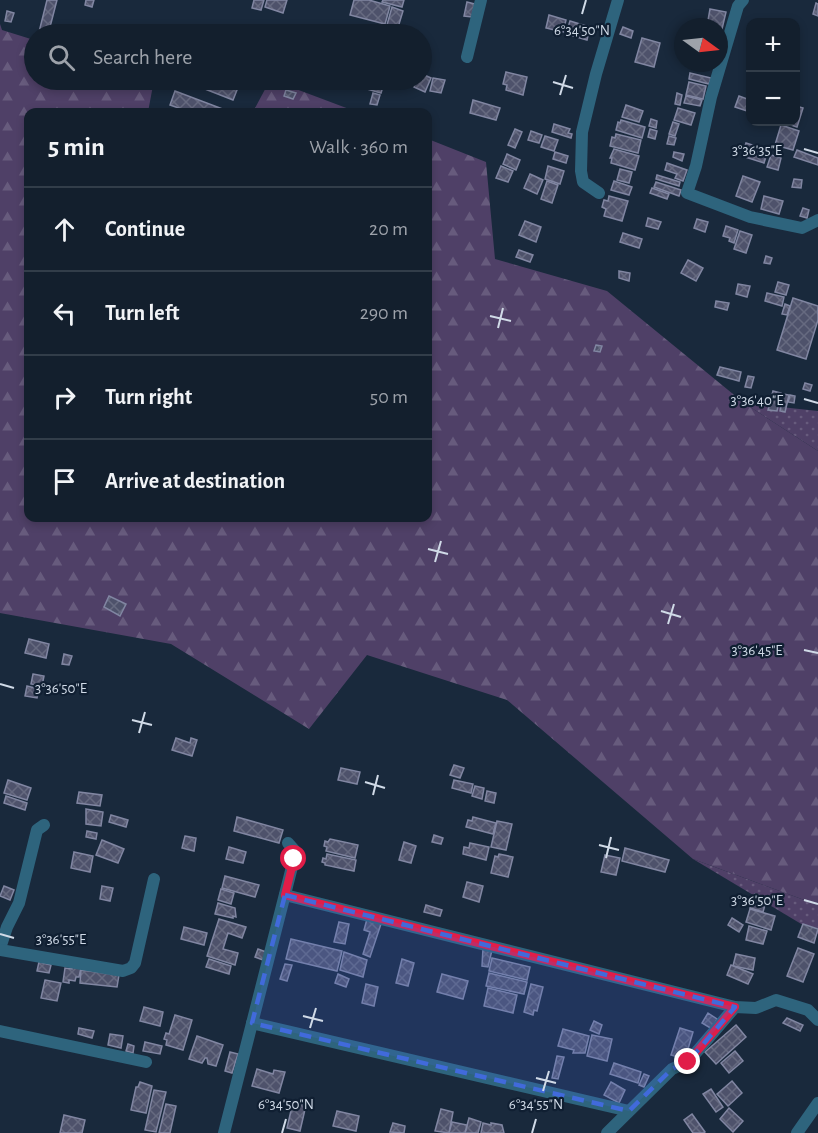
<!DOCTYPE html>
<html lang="en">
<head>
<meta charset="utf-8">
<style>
	body { margin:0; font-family:"Alegreya Sans",sans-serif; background:#1c2735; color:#f1f3f6 }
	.controls { position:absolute; right:18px; top:18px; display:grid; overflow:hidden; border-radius:12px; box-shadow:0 3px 9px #0003 }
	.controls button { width:54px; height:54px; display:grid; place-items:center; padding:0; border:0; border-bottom:2px solid #323d49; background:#131f2d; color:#f1f3f6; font:30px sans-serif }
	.compass { position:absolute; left:674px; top:18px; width:54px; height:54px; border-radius:50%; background:#131f2d; box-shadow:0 3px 9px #0003; rotate:105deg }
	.stop { position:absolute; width:18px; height:18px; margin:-14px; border:4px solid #e11d48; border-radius:50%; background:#fff }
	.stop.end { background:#e11d48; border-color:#fff; box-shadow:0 2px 6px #0008 }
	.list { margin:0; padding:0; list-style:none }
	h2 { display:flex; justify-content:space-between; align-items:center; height:78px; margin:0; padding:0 24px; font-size:26px }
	h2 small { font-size:20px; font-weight:400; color:#9da2aa }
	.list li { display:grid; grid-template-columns:39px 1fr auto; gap:18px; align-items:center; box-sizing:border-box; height:84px; padding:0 24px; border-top:2px solid #323d49 }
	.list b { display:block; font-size:22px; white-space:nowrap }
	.list em { font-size:20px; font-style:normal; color:#9da2aa }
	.icon { flex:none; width:33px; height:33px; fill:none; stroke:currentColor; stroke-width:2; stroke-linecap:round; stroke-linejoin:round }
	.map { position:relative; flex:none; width:818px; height:1133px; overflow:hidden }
	.search { position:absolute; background:#131f2d; box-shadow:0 3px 9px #0003; left:24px; top:24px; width:408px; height:66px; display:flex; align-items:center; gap:15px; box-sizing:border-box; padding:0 21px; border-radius:33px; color:#9da2aa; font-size:22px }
	.panel { position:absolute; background:#131f2d; box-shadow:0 3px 9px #0003; left:24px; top:108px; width:408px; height:414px; border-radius:12px }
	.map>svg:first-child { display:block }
	.grass { fill:url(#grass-dots) }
	.forest { fill:url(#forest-firs) }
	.building { fill:url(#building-cross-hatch); stroke:#8186a2; stroke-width:1.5 }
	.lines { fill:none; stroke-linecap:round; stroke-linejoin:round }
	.street { stroke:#2e647d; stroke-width:12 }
	.route { stroke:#e11d48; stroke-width:8 }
	.marked { fill:#416adb; fill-opacity:0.2; stroke:#416adb; stroke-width:4.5; stroke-dasharray:12 8; stroke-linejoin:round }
	.ticks { fill:none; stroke:#d0dae7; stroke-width:2 }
	.ticks-label { font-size:15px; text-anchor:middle; fill:#d0dae7; stroke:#101f32; stroke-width:4.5; stroke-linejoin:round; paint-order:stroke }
</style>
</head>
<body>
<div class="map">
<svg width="818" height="1133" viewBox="0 0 818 1133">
	<defs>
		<pattern id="grass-dots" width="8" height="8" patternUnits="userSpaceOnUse" patternTransform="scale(1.5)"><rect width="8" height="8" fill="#4f4067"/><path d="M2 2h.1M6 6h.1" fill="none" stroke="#675b7d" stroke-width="1.8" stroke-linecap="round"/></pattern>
		<pattern id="forest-firs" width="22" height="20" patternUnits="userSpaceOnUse" patternTransform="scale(1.5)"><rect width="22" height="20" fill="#4f4067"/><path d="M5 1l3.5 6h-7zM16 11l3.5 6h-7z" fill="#675b7d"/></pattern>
		<pattern id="building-cross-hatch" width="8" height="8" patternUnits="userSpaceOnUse" patternTransform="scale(1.5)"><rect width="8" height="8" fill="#4e526b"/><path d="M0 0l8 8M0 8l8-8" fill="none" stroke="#666a80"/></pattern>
	</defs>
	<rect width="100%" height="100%" fill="#19293c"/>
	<g class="grass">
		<polygon points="744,403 818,411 818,451"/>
		<polygon points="693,859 818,905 818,934"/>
	</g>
	<g class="forest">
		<polygon points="0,24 2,30 34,40 34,80 154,80 148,112 28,112 28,518 428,518 428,139 486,162 495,259 607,291 744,403 818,451 818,905 693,859 507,700 367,655 309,729 171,644 0,613"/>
		<polygon points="270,80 272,80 357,112 253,112"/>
	</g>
	<g class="building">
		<polygon points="47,0 57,0 50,27 59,29 58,34 39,32"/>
		<polygon points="86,0 94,0 92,7 85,5"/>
		<polygon points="254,0 264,0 261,10 252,8"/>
		<polygon points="267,0 287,0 283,13 265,7"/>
		<polygon points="354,0 369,0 390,6 385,24 350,15"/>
		<polygon points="383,0 404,0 402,7 382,2"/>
		<polygon points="467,2 475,4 472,17 464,16"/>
		<polygon points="816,3 818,4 818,16 813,14"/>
		<polygon points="392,7 403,11 396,34 385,32"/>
		<polygon points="710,9 726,12 722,29 719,27 707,26"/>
		<polygon points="7,11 14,13 11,22 5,21"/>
		<polygon points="549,15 566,20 563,32 546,28"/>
		<polygon points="570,21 590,27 587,40 566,34"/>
		<polygon points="623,27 633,31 631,38 620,34"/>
		<polygon points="642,38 660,43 654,67 635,62"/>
		<polygon points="506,72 527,77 523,95 506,90 507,85 503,84"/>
		<polygon points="690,73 711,78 709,84 689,79"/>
		<polygon points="422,74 431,78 425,92 414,87 416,80 422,80"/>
		<polygon points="433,78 445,80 441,93 430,91"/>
		<polygon points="182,80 225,80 239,85 233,100"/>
		<polygon points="362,80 385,80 381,93 360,87"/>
		<polygon points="689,82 706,86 703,99 686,95"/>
		<polygon points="286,90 296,93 293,99 284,96"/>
		<polygon points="175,91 228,111 228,112 190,112 170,105"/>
		<polygon points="373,93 380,95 377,105 370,104"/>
		<polygon points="677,93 682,95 680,105 675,104"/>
		<polygon points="686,96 702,100 700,106 684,103"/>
		<polygon points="739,96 750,100 750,112 735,107"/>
		<polygon points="473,100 500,108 496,120 470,113"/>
		<polygon points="626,105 643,111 639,122 622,117"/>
		<polygon points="796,106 803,108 797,127 782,122 796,122"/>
		<polygon points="678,108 695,113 691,125 674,120"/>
		<polygon points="651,119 657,121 656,128 649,126"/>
		<polygon points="621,120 645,127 642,138 616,130 618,122 620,123"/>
		<polygon points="673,122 679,124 675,136 669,134"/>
		<polygon points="554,124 570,129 568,133 572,134 571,138 552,132"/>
		<polygon points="781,125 799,131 793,150 775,145"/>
		<polygon points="515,129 522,132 515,148 508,145"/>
		<polygon points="650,129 657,131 655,139 648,137"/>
		<polygon points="531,131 542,135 539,143 528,140"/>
		<polygon points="616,134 641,140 638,153 610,146 612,137 615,138"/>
		<polygon points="545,136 558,140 554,151 541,147"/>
		<polygon points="669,136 676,138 674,145 667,144"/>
		<polygon points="746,143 768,150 764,163 742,156"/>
		<polygon points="614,149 639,156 635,170 611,163 612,158 610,158"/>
		<polygon points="797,150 818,158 818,165 794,157"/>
		<polygon points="555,152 568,156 566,163 553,159"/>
		<polygon points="674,152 684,154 682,161 673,157"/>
		<polygon points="507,154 520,160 516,170 503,164"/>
		<polygon points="771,155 781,158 778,170 767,167"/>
		<polygon points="667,163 687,170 683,181 675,178 677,174 665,170"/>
		<polygon points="501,166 513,171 508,182 496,178"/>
		<polygon points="548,166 564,171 560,184 545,179"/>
		<polygon points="620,169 632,172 629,183 617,180"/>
		<polygon points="530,174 543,180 537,194 524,188"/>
		<polygon points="657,175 680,182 679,186 656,179"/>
		<polygon points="743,176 760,182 752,202 736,196"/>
		<polygon points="794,179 802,180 801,188 792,187"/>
		<polygon points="547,181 558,185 552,203 541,199"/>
		<polygon points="614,181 632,187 629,195 611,190"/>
		<polygon points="656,182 681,190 679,196 654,187"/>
		<polygon points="652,188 669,194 667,199 650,193"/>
		<polygon points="609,196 628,201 622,221 604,216 606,209 602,207 604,200 608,201"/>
		<polygon points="764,196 783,201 779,214 761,209"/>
		<polygon points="803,208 809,210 807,218 800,216"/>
		<polygon points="648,218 661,222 658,229 646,226"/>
		<polygon points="697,219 708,222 705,232 694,228"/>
		<polygon points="525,221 541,227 536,242 519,235"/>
		<polygon points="726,226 738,230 734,243 729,241 730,238 723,236"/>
		<polygon points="740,231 752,235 746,253 734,249"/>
		<polygon points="623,233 642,239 639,248 620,242"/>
		<polygon points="519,250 533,255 530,262 516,257"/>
		<polygon points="766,256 772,258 770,264 764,263"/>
		<polygon points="688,260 703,268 696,281 681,273"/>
		<polygon points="619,271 630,273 629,281 619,278"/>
		<polygon points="778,282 789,285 786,295 775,292"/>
		<polygon points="738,284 750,286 747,297 736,294"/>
		<polygon points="767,293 784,297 782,306 765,301"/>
		<polygon points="793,298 818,306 818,320 806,359 777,350"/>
		<polygon points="716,301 729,303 727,310 715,307"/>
		<polygon points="785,304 790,306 787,315 782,314"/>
		<polygon points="596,345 602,346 600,352 594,351"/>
		<polygon points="720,367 741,372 739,381 717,375"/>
		<polygon points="748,376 754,377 751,388 745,387"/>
		<polygon points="805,383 812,385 810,391 803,389"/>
		<polygon points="773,391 781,393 777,411 768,410"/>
		<polygon points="783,394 789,395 785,412 780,411"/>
		<polygon points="790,395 795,396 794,403 788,402"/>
		<polygon points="109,596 126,604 120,616 104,607"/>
		<polygon points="29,639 49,644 46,658 25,653"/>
		<polygon points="64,654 72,656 69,665 62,664"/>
		<polygon points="33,674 44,676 42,686 31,684"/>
		<polygon points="27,686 39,689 37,698 25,696"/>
		<polygon points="176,738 190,743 191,738 197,740 192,756 172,750"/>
		<polygon points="454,765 464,768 460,778 450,775"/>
		<polygon points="341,768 360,772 357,784 338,780"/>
		<polygon points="8,780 31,788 27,800 4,793"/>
		<polygon points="454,780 473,784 471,793 452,788"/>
		<polygon points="475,786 484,788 482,799 472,796"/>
		<polygon points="487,791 496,793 494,803 485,801"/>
		<polygon points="79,792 102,795 100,806 77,803"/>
		<polygon points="6,796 27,803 25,810 4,803"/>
		<polygon points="86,809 103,812 101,826 86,824"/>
		<polygon points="111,815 128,820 126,827 109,822"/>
		<polygon points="237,817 283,830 279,843 234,831"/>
		<polygon points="473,817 496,823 493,834 466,827 468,820 472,821"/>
		<polygon points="497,821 512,824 506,850 491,847"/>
		<polygon points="87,831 97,833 96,839 86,837"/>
		<polygon points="434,835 443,838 441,844 432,842"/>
		<polygon points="185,836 196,838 194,851 182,848"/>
		<polygon points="330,839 358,845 355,858 326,851 327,847 324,846 325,841 328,842"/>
		<polygon points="102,840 124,849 118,863 96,855"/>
		<polygon points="404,842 416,846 411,863 399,860"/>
		<polygon points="470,843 489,847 486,860 463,854 464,847 469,848"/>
		<polygon points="229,847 246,852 243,863 226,859"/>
		<polygon points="625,848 669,860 665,872 622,861"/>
		<polygon points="74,852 93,856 90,872 71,868"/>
		<polygon points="327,854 356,860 354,871 325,865 325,863 322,862 323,858 326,859"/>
		<polygon points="499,854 513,857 508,877 491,873 495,856 498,857"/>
		<polygon points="605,855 620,858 616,875 601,872"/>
		<polygon points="225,876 259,885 255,897 222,888"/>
		<polygon points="467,882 483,886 479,902 463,897"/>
		<polygon points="4,886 14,890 10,900 0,896"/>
		<polygon points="102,886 113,888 110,901 100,899"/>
		<polygon points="221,889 234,893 231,904 218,900"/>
		<polygon points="755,894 767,898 763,912 750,908"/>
		<polygon points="218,903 235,908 236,917 233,916 233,918 215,914"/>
		<polygon points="426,905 442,910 440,916 424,912"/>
		<polygon points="750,909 775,916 771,930 746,922"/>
		<polygon points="732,918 743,925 739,932 728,925"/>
		<polygon points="219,919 246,927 242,938 228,933 223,949 238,953 235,965 207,956"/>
		<polygon points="367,919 381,924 370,957 363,954 370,932 364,930"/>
		<polygon points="339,922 349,924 345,944 334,942"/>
		<polygon points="803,924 818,929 814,943 798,937"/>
		<polygon points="749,926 767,931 763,944 746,940"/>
		<polygon points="184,927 207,933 204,945 181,939"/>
		<polygon points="291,939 342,951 337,971 286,959"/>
		<polygon points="483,948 492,950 488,967 482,966"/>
		<polygon points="798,948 814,954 803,982 787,976"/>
		<polygon points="258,949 266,952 263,960 255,957"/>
		<polygon points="344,952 367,960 363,977 340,970"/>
		<polygon points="736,954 755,958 753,970 733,966"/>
		<polygon points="492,958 530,967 527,980 489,971"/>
		<polygon points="209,959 231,966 229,974 206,967"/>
		<polygon points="402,959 414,963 408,986 396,983"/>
		<polygon points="39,962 51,965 49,973 37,971"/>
		<polygon points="285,964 292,965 287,981 280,979"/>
		<polygon points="731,965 753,974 748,984 727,975"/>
		<polygon points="72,967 81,968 79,977 76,977 75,981 69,980 69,983 63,982 65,968 72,969"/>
		<polygon points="81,970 119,975 117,987 80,983"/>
		<polygon points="489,973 527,982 524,994 486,986"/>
		<polygon points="338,974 349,979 346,987 335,983"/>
		<polygon points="442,974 468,981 463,999 437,992"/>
		<polygon points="45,980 61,983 57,1001 41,998"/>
		<polygon points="366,984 378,987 374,1006 362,1003"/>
		<polygon points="531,984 543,987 537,1011 534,1010 533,1015 524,1012"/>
		<polygon points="488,988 517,995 513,1013 484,1006"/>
		<polygon points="144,1007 163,1012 160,1026 140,1021"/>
		<polygon points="708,1013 717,1019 712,1029 702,1023"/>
		<polygon points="175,1015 192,1020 183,1050 166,1045 167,1040 164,1039 166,1033 169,1034"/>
		<polygon points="787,1018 803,1025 800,1031 783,1023"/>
		<polygon points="594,1021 602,1025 599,1034 590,1030"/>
		<polygon points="736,1025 746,1037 716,1064 705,1052"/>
		<polygon points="79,1028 94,1031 92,1038 78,1034"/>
		<polygon points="680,1028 693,1032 685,1059 671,1055"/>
		<polygon points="563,1029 589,1036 585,1053 573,1053 574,1050 558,1046"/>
		<polygon points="110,1034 123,1036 121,1048 108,1045"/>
		<polygon points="592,1035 612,1039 607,1061 587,1056"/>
		<polygon points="197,1036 223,1045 216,1066 208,1064 207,1058 205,1058 202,1063 189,1059"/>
		<polygon points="145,1042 162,1046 160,1054 143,1051"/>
		<polygon points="128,1044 134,1046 133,1053 126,1051"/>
		<polygon points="735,1051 743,1061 729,1073 721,1063"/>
		<polygon points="230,1052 238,1054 232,1073 225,1071"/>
		<polygon points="557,1056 564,1057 558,1079 552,1078"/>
		<polygon points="614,1063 641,1072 638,1083 610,1074"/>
		<polygon points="257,1069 273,1074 274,1070 285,1072 279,1093 252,1086"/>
		<polygon points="644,1074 649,1076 644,1087 639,1085"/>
		<polygon points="732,1081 742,1093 728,1106 717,1094"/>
		<polygon points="140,1082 152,1086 146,1113 131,1110 136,1087 138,1087"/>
		<polygon points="611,1082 625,1090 619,1103 604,1095"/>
		<polygon points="711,1089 723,1107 716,1112 703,1094"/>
		<polygon points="154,1090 166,1092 156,1132 145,1130"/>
		<polygon points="293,1102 306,1105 300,1131 287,1128"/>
		<polygon points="166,1104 176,1106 170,1133 159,1133"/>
		<polygon points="729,1108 743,1121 733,1132 720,1119"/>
		<polygon points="441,1109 453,1112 449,1133 435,1131"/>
		<polygon points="337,1111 359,1116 356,1131 333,1126"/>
		<polygon points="692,1114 705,1132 704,1133 693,1133 684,1120"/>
		<polygon points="64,1115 85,1120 82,1133 60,1133"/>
		<polygon points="469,1118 481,1122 478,1133 465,1133"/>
		<polygon points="452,1122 467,1125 465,1133 449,1133"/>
		<polygon points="393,1123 405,1126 404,1133 390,1132"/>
		<polygon points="483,1123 491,1125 491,1123 502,1125 504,1133 481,1133"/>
	</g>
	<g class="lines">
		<g class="street">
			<polyline points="743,0 738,6 711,97 696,166 687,193 750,217 802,228 818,220"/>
			<polyline points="467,57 481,0"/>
			<polyline points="599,193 583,182 581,171 582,132 596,74 618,0"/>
			<polyline points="285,895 735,1007 756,1008 776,1000 808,1010 818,1020"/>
			<polyline points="0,948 7,927 19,903 37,830 44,825"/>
			<polyline points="0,950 123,971 131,968 135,963 154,879"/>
			<polyline points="252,1023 629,1111"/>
			<polyline points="0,1031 146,1062"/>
			<polyline points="224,1133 294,859 295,851 288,843"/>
			<polyline points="607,1133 672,1069 688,1062 735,1007"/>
			<polyline points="797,1133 818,1103"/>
		</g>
	</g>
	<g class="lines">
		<polyline class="route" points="294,859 285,895 735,1007 688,1062"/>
	</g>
	<path class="marked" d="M 285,895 L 735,1007 L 688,1062 L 672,1069 L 629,1111 L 252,1023 Z"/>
	<path class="ticks" d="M 582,14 L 586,0M 553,82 L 573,88M 560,95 L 566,75M 804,149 L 818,153M 490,316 L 511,321M 498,328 L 503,308M 804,399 L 818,403M 428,549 L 448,554M 435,562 L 441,541M 661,611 L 681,617M 668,624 L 674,604M 804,650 L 818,653M 0,684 L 14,688M 132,720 L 152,725M 139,733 L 145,712M 365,782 L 385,788M 373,795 L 378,775M 599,845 L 619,850M 606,858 L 611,837M 804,900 L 818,904M 0,934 L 14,938M 303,1016 L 323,1021M 310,1028 L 316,1008M 536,1078 L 556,1083M 543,1091 L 549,1071M 282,1133 L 286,1119M 532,1133 L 536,1119"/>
	<g class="ticks-label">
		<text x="582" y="35">6°34'50"N</text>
		<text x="757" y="155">3°36'35"E</text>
		<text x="757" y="405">3°36'40"E</text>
		<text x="757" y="655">3°36'45"E</text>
		<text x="61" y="693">3°36'50"E</text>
		<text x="757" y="905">3°36'50"E</text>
		<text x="61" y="944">3°36'55"E</text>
		<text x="286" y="1109">6°34'50"N</text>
		<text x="536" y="1109">6°34'55"N</text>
	</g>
</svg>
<div class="controls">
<button>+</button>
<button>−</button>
</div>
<svg class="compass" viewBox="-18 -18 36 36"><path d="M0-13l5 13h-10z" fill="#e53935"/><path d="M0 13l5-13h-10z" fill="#9da2aa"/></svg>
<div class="stop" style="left:294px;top:859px"></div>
<div class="stop end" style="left:688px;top:1062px"></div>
<div class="search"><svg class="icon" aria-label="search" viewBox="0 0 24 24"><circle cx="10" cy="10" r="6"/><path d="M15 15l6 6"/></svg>Search here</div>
<section class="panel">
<h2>5 min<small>Walk · 360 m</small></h2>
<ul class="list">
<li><svg class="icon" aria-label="ahead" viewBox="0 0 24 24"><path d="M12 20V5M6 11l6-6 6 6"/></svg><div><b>Continue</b></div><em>20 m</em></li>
<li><svg class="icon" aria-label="left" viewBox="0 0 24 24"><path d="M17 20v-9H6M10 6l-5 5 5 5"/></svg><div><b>Turn left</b></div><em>290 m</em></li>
<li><svg class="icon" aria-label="right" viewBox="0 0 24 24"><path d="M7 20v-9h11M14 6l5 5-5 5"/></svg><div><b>Turn right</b></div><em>50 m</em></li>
<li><svg class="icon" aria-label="arrive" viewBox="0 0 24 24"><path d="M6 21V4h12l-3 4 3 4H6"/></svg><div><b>Arrive at destination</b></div></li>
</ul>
</section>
</div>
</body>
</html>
